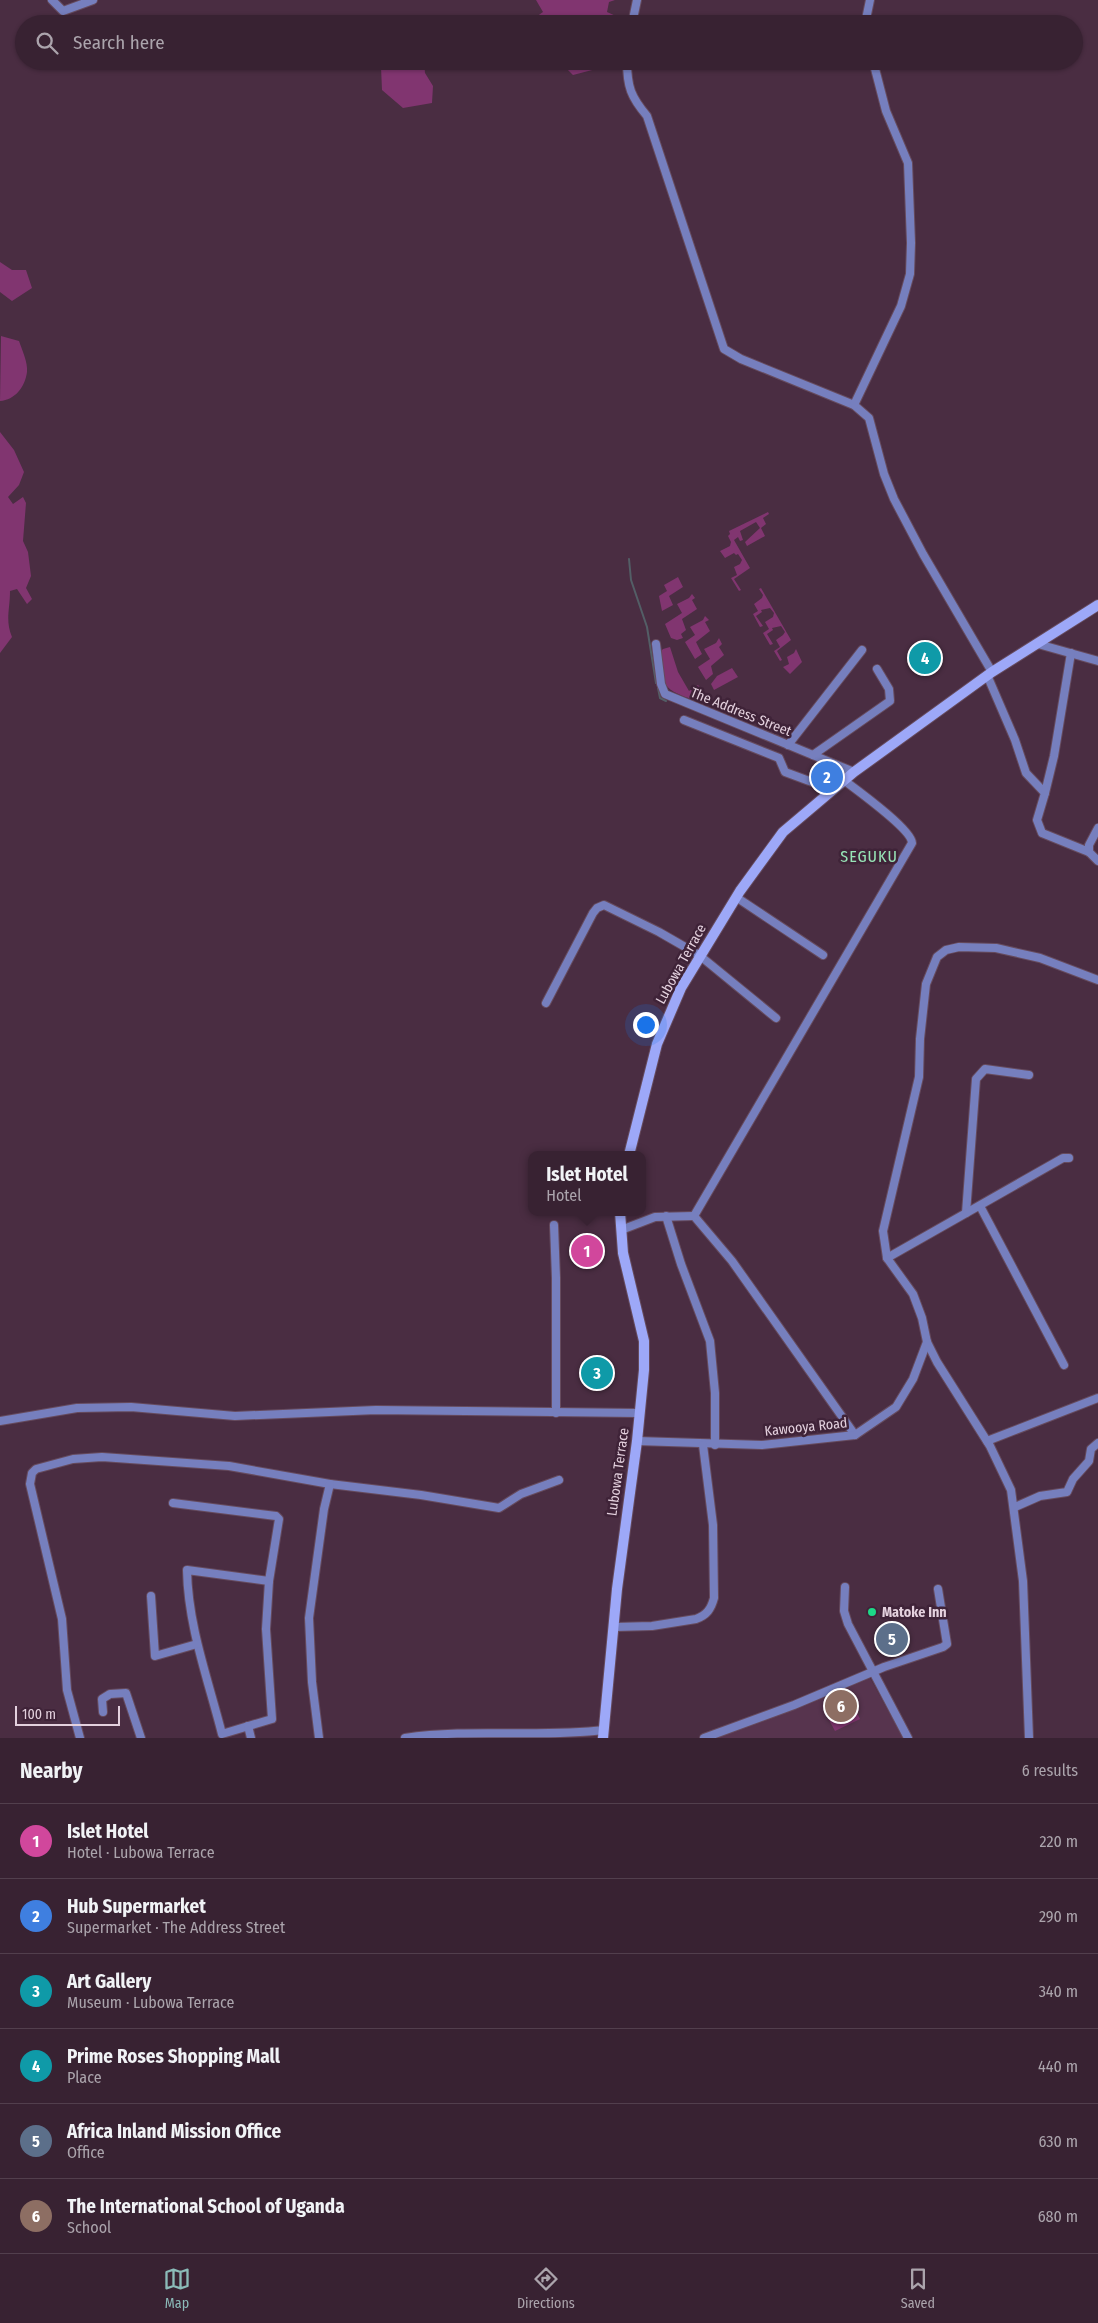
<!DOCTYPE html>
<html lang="en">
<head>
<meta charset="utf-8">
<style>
	body { margin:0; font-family:"Fira Sans Condensed",sans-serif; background:#432f3e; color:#f1f3f6 }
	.scale { position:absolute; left:15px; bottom:12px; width:105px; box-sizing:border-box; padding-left:5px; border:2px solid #e4d1de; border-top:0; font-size:14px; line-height:18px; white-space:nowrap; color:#e4d1de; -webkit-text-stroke:4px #3f2338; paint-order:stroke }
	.you { position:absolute; left:645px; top:1024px; width:18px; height:18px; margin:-12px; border:4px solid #fff; border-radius:50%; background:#1a73e8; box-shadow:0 0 0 8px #1a73e833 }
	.badge { display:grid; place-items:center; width:32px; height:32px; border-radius:50%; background:#8bbbb9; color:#fff; font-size:16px; font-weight:700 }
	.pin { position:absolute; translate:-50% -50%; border:2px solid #fff; box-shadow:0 1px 5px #0006 }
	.popup { position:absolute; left:528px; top:1151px; width:118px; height:65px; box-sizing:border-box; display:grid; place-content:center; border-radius:10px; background:#382232; filter:drop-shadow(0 1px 4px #0005); font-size:16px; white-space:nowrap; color:#aba4ac }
	.popup b { font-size:19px; color:#f1f3f6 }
	.popup::after { content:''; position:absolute; left:50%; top:100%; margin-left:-10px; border:10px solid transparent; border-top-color:#382232 }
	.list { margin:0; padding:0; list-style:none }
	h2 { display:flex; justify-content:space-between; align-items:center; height:65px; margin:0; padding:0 20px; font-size:21px }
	h2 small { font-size:16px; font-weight:400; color:#aba4ac }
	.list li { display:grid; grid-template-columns:32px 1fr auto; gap:15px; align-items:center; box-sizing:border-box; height:75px; padding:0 20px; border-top:1px solid #523f4d }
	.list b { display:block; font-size:19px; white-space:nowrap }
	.list p { margin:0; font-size:16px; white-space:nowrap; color:#aba4ac }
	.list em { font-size:16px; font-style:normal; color:#aba4ac }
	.icon { flex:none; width:28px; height:28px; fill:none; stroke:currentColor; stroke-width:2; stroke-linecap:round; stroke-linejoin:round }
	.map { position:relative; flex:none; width:1098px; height:1738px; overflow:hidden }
	.search { position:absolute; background:#382232; box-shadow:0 1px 4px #0004; left:15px; right:15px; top:15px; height:55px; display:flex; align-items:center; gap:12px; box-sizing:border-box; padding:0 18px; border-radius:28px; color:#aba4ac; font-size:19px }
	.sheet { height:515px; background:#382232 }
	nav { display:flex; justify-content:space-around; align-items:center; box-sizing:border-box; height:70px; border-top:1px solid #523f4d; background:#382232; font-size:14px; color:#aba4ac }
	nav a { display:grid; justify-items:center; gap:2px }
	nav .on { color:#8bbbb9 }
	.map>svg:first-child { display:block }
	.built { fill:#57344e }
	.green { fill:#813570 }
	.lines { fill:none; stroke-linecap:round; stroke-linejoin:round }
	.stream { stroke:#535e66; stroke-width:2 }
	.street-casing { stroke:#664b5e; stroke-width:10 }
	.secondary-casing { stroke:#664b5e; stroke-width:12 }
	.street { stroke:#767fbe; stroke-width:8 }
	.secondary { stroke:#9da8f8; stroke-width:10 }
	.poi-dot { fill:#1dd988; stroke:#3f2338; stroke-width:2 }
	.labels { text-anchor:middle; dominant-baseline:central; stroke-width:5; stroke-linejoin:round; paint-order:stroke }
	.street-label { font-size:14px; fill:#e4d1de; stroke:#3f2338 }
	.poi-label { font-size:14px; font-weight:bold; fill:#e4d1de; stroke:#3f2338; text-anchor:start }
	.quarter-label { font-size:16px; letter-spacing:1px; fill:#98e5b7; stroke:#3f2338 }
</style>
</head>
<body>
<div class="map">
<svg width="1098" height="1738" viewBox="0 0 1098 1738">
	<rect width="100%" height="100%" fill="#4a2d42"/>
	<polygon class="built" points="869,1676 903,1738 715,1738 746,1726"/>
	<g class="green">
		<polygon points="536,0 615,0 609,2 607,12 627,21 626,24 526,24 543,12"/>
		<polygon points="383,61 424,61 425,73 433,86 432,103 403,108 382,90 381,67"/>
		<polygon points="575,61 621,61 620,68 596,69 573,75 566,68"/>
		<polygon points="0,262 12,270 26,270 32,288 12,301 0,292"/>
		<path d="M 1,336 L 19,341 C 22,350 28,362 27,372 C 25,387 15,400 0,401 Z"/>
		<path d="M 0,432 L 14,450 L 24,472 L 19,485 L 8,497 L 13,504 L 23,497 L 26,503 L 23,541 L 28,552 L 31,576 L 26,588 L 32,599 L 27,604 L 17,589 L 10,591 C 10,610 5,620 12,637 L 0,653 Z"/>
		<polygon points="768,512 769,514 763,518 766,524 761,528 765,536 747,546 745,542 760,528 756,522 740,531 743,540 740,541 738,537 734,540 750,568 734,579 741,590 739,591 731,578 737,575 734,567 740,564 742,560 738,554 736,555 734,553 725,558 720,551 730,546 731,542 728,536 730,534 729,531"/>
		<polygon points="678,577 683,587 669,596 673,605 662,611 659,596 667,591 664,585"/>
		<polygon points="761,588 791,640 777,651 782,660 780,661 774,651 780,647 776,640 783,635 785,632 781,626 772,628 773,630 767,634 773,644 770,645 763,633 769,629 765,622 773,617 774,613 770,608 761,610 762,612 756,616 763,626 760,627 753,614 758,611 754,604 762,598 763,595 759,589"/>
		<polygon points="692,594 695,598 692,600 697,609 682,619 686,630 681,634 683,638 677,640 671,638 665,624 682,613 677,604 689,598"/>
		<polygon points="705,616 709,620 705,622 710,631 696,642 702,654 695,659 685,642 695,635 690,627 703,620"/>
		<polygon points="719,638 722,644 719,647 724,655 711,666 713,674 706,680 698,667 710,659 704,649 716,643"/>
		<path d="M 670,647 L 678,672 L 689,691 L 698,685 L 701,689 L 697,691 L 702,697 L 695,697 L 694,700 C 660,688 665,687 660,652 L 663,649 Z"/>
		<polygon points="796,649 802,662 790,674 783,667 789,664 787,657 794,653"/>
		<polygon points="732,668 738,677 714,690 711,684 717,676"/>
		<polygon points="853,1705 860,1719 835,1731 828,1718"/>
	</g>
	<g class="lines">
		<g class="stream">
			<polyline points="629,559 631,580 647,627 656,683"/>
			<polyline points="658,688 660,698 666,701"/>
		</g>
		<defs>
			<g id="street">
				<polyline points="52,0 63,11 93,0"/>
				<polyline points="632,24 637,0"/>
				<polyline points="865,24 870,0"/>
				<path d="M 627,61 C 627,87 631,97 647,116 L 724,349 L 741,359 L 854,405 L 869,418 L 884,474 L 894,499 L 923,554 L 992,672"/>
				<polyline points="854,405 901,306 910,274 911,243 908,163 886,111 873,61"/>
				<polyline points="656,644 661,684 665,694 854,772"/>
				<polyline points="1038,644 1098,661"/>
				<polyline points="987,675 1015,740 1026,773 1045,793 1037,820 1042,833 1089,852"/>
				<polyline points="684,720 779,758 785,772 812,782"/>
				<polyline points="788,745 862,650"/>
				<polyline points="813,755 890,701 889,689 877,669"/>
				<path d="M 845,781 C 857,790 912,830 912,843 L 694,1216 L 732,1261 L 855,1435"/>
				<polyline points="1045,793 1054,756 1071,653"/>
				<polyline points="1098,828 1089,845 1089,852 1098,861"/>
				<polyline points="736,897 823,955"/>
				<polyline points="546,1003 593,913 597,908 604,905 659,932 699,955 776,1018"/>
				<polyline points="980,1206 1064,1365"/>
				<polyline points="966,1213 976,1079 985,1069 1029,1075"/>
				<polyline points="666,1216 681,1264 710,1341 715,1393 715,1445"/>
				<polyline points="554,1225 556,1278 556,1413"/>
				<polyline points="621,1230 655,1217 694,1216"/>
				<polyline points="887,1258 1063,1158 1069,1158"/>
				<polyline points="0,1421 77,1408 131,1407 235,1416 376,1410 639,1413"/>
				<polyline points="637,1441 762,1445 855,1435 896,1407 913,1379 927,1342"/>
				<polyline points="987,1441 1098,1398"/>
				<polyline points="173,1503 276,1516 279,1519 269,1581"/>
				<polyline points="1015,1507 1040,1496 1067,1492 1073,1479 1089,1461 1091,1449 1098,1443"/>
				<path d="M 187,1570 L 269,1581 L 266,1629 L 272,1719 L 222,1734 C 208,1679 188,1626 187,1570 Z"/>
				<polyline points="845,1587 844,1611 848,1624 908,1738"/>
				<polyline points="151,1596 155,1656 197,1644"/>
				<path d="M 615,1627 L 652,1626 L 696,1619 C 707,1615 711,1609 714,1598 L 713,1525 L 703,1445"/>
				<polyline points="103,1712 102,1699 110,1694 126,1693 141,1738"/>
				<polyline points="248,1726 251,1738"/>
				<polyline points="80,1738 67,1690 62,1619 30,1484 32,1473 36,1469 73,1459 102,1457 229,1466 330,1484 421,1495 499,1508 521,1494 559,1480"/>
				<polyline points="319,1738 312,1682 309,1618 324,1509 330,1484"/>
				<path d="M 405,1738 C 471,1728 538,1738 604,1730"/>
				<polyline points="704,1738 794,1705 884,1667 943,1647 947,1644 938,1589"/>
				<polyline points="1029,1738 1023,1581 1011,1490 990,1446 937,1362 927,1342 922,1318 913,1294 887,1258 883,1231 919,1077 920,1039 926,984 937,957 946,950 959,947 996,948 1040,958 1098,980"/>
			</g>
			<g id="secondary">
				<polyline points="629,1155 657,1044 681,988 740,891 783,832 854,772 992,672 1098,605"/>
				<polyline points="603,1738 617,1589 637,1441 644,1370 644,1341 623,1253 620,1212"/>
			</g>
		</defs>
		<use href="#street" class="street-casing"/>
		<use href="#secondary" class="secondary-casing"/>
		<use href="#street" class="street"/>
		<use href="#secondary" class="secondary"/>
	</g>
	<circle class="poi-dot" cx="872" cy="1612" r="5"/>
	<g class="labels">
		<g class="street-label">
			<text transform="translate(741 712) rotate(22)">The Address Street</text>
			<text transform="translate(681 964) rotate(-61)">Lubowa Terrace</text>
			<text transform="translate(806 1427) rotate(-6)">Kawooya Road</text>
			<text transform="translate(618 1472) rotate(-82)">Lubowa Terrace</text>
		</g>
		<g class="poi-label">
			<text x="882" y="1612">Matoke Inn</text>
		</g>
		<g class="quarter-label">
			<text x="869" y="856">SEGUKU</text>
		</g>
	</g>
</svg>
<div class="scale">100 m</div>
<div class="you"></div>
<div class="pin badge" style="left:587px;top:1251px;background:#d1479c">1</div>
<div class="popup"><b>Islet Hotel</b>Hotel</div>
<div class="pin badge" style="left:827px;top:777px;background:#3f7fe0">2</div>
<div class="pin badge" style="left:597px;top:1373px;background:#0f9aa8">3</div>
<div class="pin badge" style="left:925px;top:658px;background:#0f9aa8">4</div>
<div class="pin badge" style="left:892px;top:1639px;background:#5c6f8a">5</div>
<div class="pin badge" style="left:841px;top:1706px;background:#8d6e63">6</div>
<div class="search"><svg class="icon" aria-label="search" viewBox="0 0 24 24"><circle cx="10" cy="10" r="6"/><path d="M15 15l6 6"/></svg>Search here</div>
</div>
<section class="sheet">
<h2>Nearby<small>6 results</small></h2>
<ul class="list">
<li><span class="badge" style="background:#d1479c">1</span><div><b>Islet Hotel</b><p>Hotel · Lubowa Terrace</p></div><em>220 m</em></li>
<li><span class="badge" style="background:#3f7fe0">2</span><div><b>Hub Supermarket</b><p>Supermarket · The Address Street</p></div><em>290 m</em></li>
<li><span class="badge" style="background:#0f9aa8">3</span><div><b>Art Gallery</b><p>Museum · Lubowa Terrace</p></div><em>340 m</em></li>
<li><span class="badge" style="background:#0f9aa8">4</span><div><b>Prime Roses Shopping Mall</b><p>Place</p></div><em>440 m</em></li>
<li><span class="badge" style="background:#5c6f8a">5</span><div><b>Africa Inland Mission Office</b><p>Office</p></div><em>630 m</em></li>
<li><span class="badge" style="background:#8d6e63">6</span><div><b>The International School of Uganda</b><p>School</p></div><em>680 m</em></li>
</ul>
</section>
<nav>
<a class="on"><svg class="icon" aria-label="map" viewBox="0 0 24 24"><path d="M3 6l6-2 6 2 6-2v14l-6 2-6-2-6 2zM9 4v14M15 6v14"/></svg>Map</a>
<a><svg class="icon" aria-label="directions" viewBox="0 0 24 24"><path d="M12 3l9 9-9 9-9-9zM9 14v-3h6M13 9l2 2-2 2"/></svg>Directions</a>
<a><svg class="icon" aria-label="saved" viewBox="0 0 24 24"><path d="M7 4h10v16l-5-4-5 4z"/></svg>Saved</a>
</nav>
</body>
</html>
